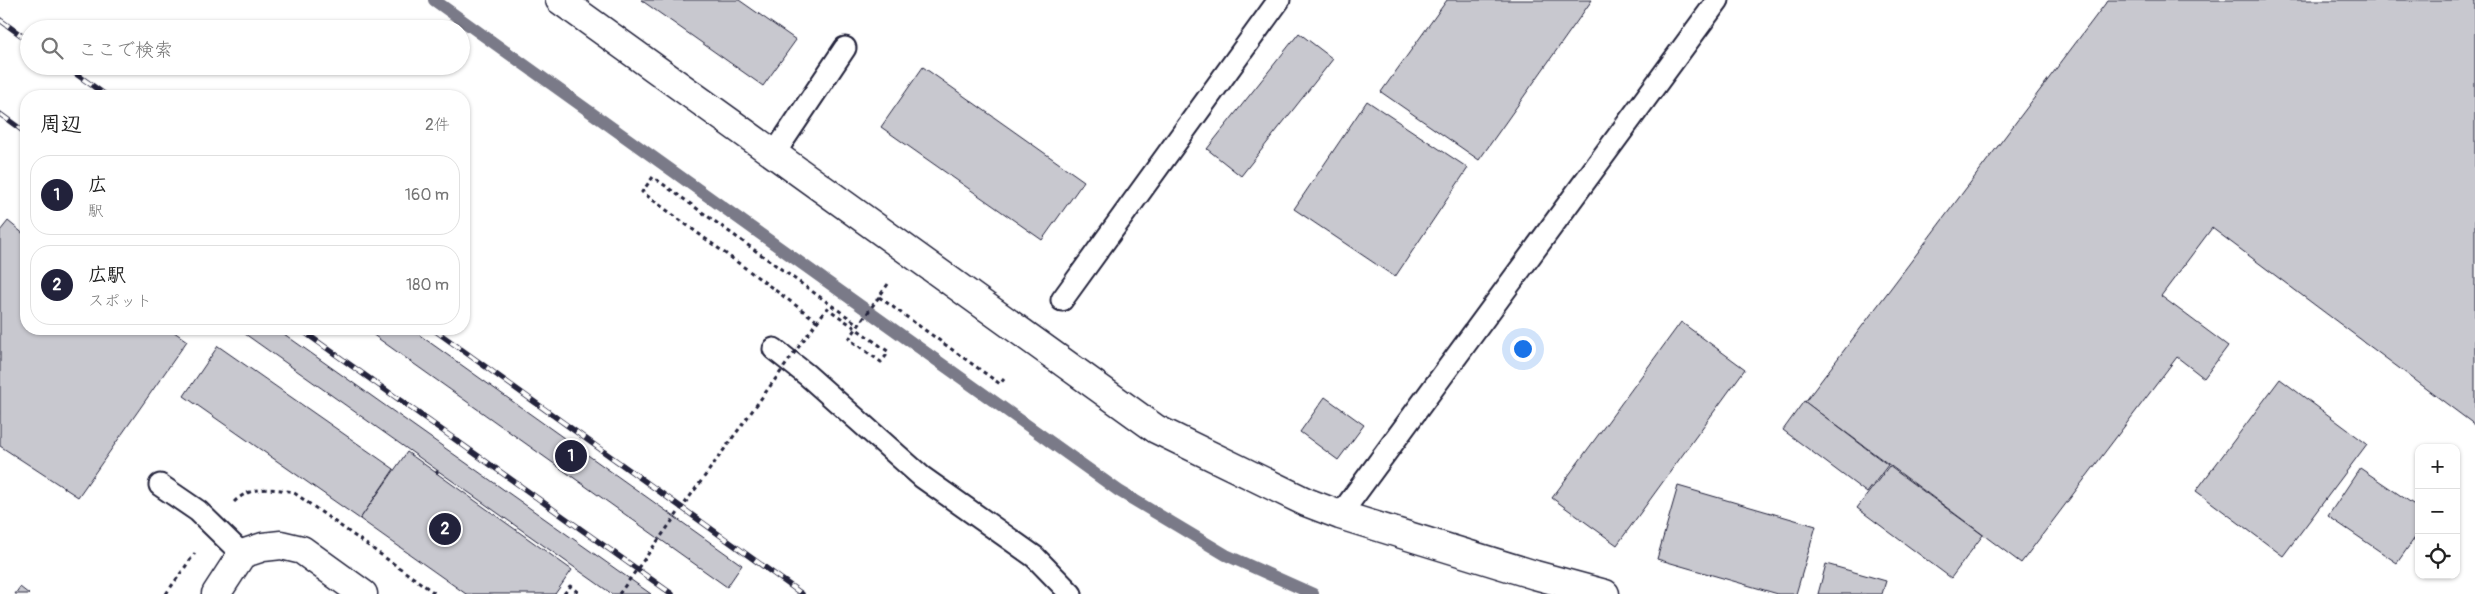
<!DOCTYPE html>
<html lang="ja">
<head>
<meta charset="utf-8">
<style>
	body { margin:0; font-family:Pangolin,"Klee One",sans-serif; background:#f6f6f6; color:#222 }
	.controls { position:absolute; right:15px; bottom:15px; display:grid; overflow:hidden; border-radius:10px; box-shadow:0 1px 4px #0004 }
	.controls button { width:45px; height:45px; display:grid; place-items:center; padding:0; border:0; border-bottom:1px solid #e0e0e0; background:#fff; color:#222; font:25px sans-serif }
	.you { position:absolute; left:1522px; top:348px; width:18px; height:18px; margin:-12px; border:4px solid #fff; border-radius:50%; background:#1a73e8; box-shadow:0 0 0 8px #1a73e833 }
	.badge { display:grid; place-items:center; width:32px; height:32px; border-radius:50%; background:#22223b; color:#fff; font-size:16px; font-weight:700 }
	.pin { position:absolute; translate:-50% -50%; border:2px solid #fff; box-shadow:0 1px 5px #0006 }
	.list { margin:0; padding:0; list-style:none }
	h2 { display:flex; justify-content:space-between; align-items:center; height:65px; margin:0; padding:0 20px; font-size:21px }
	h2 small { font-size:16px; font-weight:400; color:#767676 }
	.list li { display:grid; grid-template-columns:32px 1fr auto; gap:15px; align-items:center; box-sizing:border-box; height:80px; margin:0 10px 10px; padding:0 10px; border:1px solid #e0e0e0; border-radius:20px }
	.list b { display:block; font-size:19px; white-space:nowrap }
	.list p { margin:0; font-size:16px; white-space:nowrap; color:#767676 }
	.list em { font-size:16px; font-style:normal; color:#767676 }
	.icon { flex:none; width:28px; height:28px; fill:none; stroke:currentColor; stroke-width:2; stroke-linecap:round; stroke-linejoin:round }
	.map { position:relative; flex:none; width:2475px; height:594px; overflow:hidden }
	.search { position:absolute; background:#fff; box-shadow:0 1px 4px #0004; left:20px; top:20px; width:450px; height:55px; display:flex; align-items:center; gap:12px; box-sizing:border-box; padding:0 18px; border-radius:28px; color:#767676; font-size:19px }
	.panel { position:absolute; background:#fff; box-shadow:0 1px 4px #0004; left:20px; top:90px; width:450px; height:245px; border-radius:20px }
	.map>svg:first-child { display:block }
	.lines { fill:none; stroke-linecap:round; stroke-linejoin:round }
	.stream { stroke:#7a7a88; stroke-width:12 }
	.building { fill:#c8c8cf; stroke:#22223b }
	.service-casing { stroke:#22223b; stroke-width:25 }
	.minor-casing { stroke:#22223b; stroke-width:31 }
	.tertiary-casing { stroke:#22223b; stroke-width:31 }
	.path { stroke:#22223b; stroke-width:3; stroke-dasharray:4 4; stroke-linecap:butt }
	.service { stroke:#fff; stroke-width:21 }
	.minor { stroke:#fff; stroke-width:28 }
	.tertiary { stroke:#fff; stroke-width:28 }
	.rail-casing { stroke:#22223b; stroke-width:5.5 }
	.rail { stroke:#fff; stroke-width:4; stroke-dasharray:11; stroke-linecap:butt }
	.path-bridge { stroke:#22223b; stroke-width:3; stroke-dasharray:4 4; stroke-linecap:butt }
</style>
</head>
<body>
<div class="map">
<svg width="2475" height="594" viewBox="0 0 2475 594">
	<rect width="100%" height="100%" fill="#fff"/>
	<filter id="ink" filterUnits="userSpaceOnUse"><feTurbulence type="fractalNoise" baseFrequency=".02" numOctaves="2"/><feDisplacementMap in="SourceGraphic" scale="10" xChannelSelector="R" yChannelSelector="G"/><feConvolveMatrix kernelMatrix="1 2 1 2 8 2 1 2 1" color-interpolation-filters="sRGB"/></filter>
	<g filter="url(#ink)">
		<g class="lines">
			<polyline class="stream" points="434,0 1119,491 1226,555 1313,594"/>
		</g>
		<g class="building">
			<polygon points="641,0 739,0 796,40 763,86"/>
			<polygon points="1447,0 1592,0 1479,160 1381,92"/>
			<polygon points="2108,0 2475,0 2475,425 2212,228 2161,296 2228,346 2204,378 2177,357 2021,563 1805,402"/>
			<polygon points="1299,33 1333,59 1241,176 1207,149"/>
			<polygon points="923,67 1084,181 1042,240 881,127"/>
			<polygon points="1367,101 1468,168 1395,277 1294,209"/>
			<polygon points="8,221 26,236 26,329 170,329 187,341 78,497 0,446 0,231"/>
			<polygon points="1681,322 1745,369 1617,545 1552,498"/>
			<polygon points="238,329 277,329 651,594 612,594"/>
			<polygon points="365,329 411,329 742,565 727,587"/>
			<polygon points="218,346 394,469 360,519 184,396"/>
			<polygon points="2280,379 2367,444 2283,556 2196,491"/>
			<polygon points="1325,397 1364,425 1338,460 1300,432"/>
			<polygon points="1804,401 1888,465 1867,493 1783,430"/>
			<polygon points="407,452 572,570 555,594 466,594 360,519"/>
			<polygon points="1889,466 1983,535 1951,578 1857,508"/>
			<polygon points="2360,468 2419,508 2419,532 2397,563 2328,516"/>
			<polygon points="1678,486 1816,526 1796,594 1778,594 1657,559"/>
			<polygon points="1826,564 1886,581 1882,594 1818,594"/>
			<polygon points="20,587 29,594 15,594"/>
		</g>
		<g class="lines">
			<defs>
				<g id="service">
					<polyline points="774,154 845,48"/>
					<polyline points="1062,300 1279,0"/>
					<polyline points="774,349 807,375 922,477 1035,557 1071,594"/>
					<polyline points="160,485 198,511 242,554"/>
					<polyline points="1340,515 1718,0"/>
				</g>
				<polyline id="minor" points="216,594 242,554 263,547 281,545 302,550 363,594"/>
				<polyline id="tertiary" points="560,0 1156,429 1306,502 1340,515 1535,575 1605,594"/>
			</defs>
			<use href="#service" class="service-casing"/>
			<use href="#minor" class="minor-casing"/>
			<use href="#tertiary" class="tertiary-casing"/>
			<g class="path">
				<polyline points="888,284 849,339 881,362 889,352"/>
				<polyline points="879,297 1000,384 1004,379"/>
				<polyline points="817,321 642,192 653,177 859,325"/>
				<polyline points="436,473 438,471"/>
				<path d="M 234,502 C 250,486 272,488 293,492 L 436,594"/>
				<polyline points="166,594 195,553"/>
				<polyline points="564,594 570,586 580,594"/>
			</g>
			<use href="#service" class="service"/>
			<use href="#minor" class="minor"/>
			<use href="#tertiary" class="tertiary"/>
			<defs>
				<g id="rail">
					<polyline points="0,20 29,41"/>
					<polyline points="65,66 107,96"/>
					<polyline points="0,114 26,133"/>
					<polyline points="300,329 672,594"/>
					<polyline points="433,329 802,594"/>
				</g>
			</defs>
			<use href="#rail" class="rail-casing"/>
			<use href="#rail" class="rail"/>
			<polyline class="path-bridge" points="619,594 827,308 889,352"/>
		</g>
	</g>
</svg>
<div class="controls">
<button>+</button>
<button>−</button>
<button><svg class="icon" aria-label="locate" viewBox="0 0 24 24"><circle cx="12" cy="12" r="6"/><path d="M12 2v4M12 18v4M2 12h4M18 12h4"/></svg></button>
</div>
<div class="you"></div>
<div class="pin badge" style="left:571px;top:456px">1</div>
<div class="pin badge" style="left:445px;top:529px">2</div>
<div class="search"><svg class="icon" aria-label="search" viewBox="0 0 24 24"><circle cx="10" cy="10" r="6"/><path d="M15 15l6 6"/></svg>ここで検索</div>
<section class="panel">
<h2>周辺<small>2件</small></h2>
<ul class="list">
<li><span class="badge">1</span><div><b>広</b><p>駅</p></div><em>160 m</em></li>
<li><span class="badge">2</span><div><b>広駅</b><p>スポット</p></div><em>180 m</em></li>
</ul>
</section>
</div>
</body>
</html>
